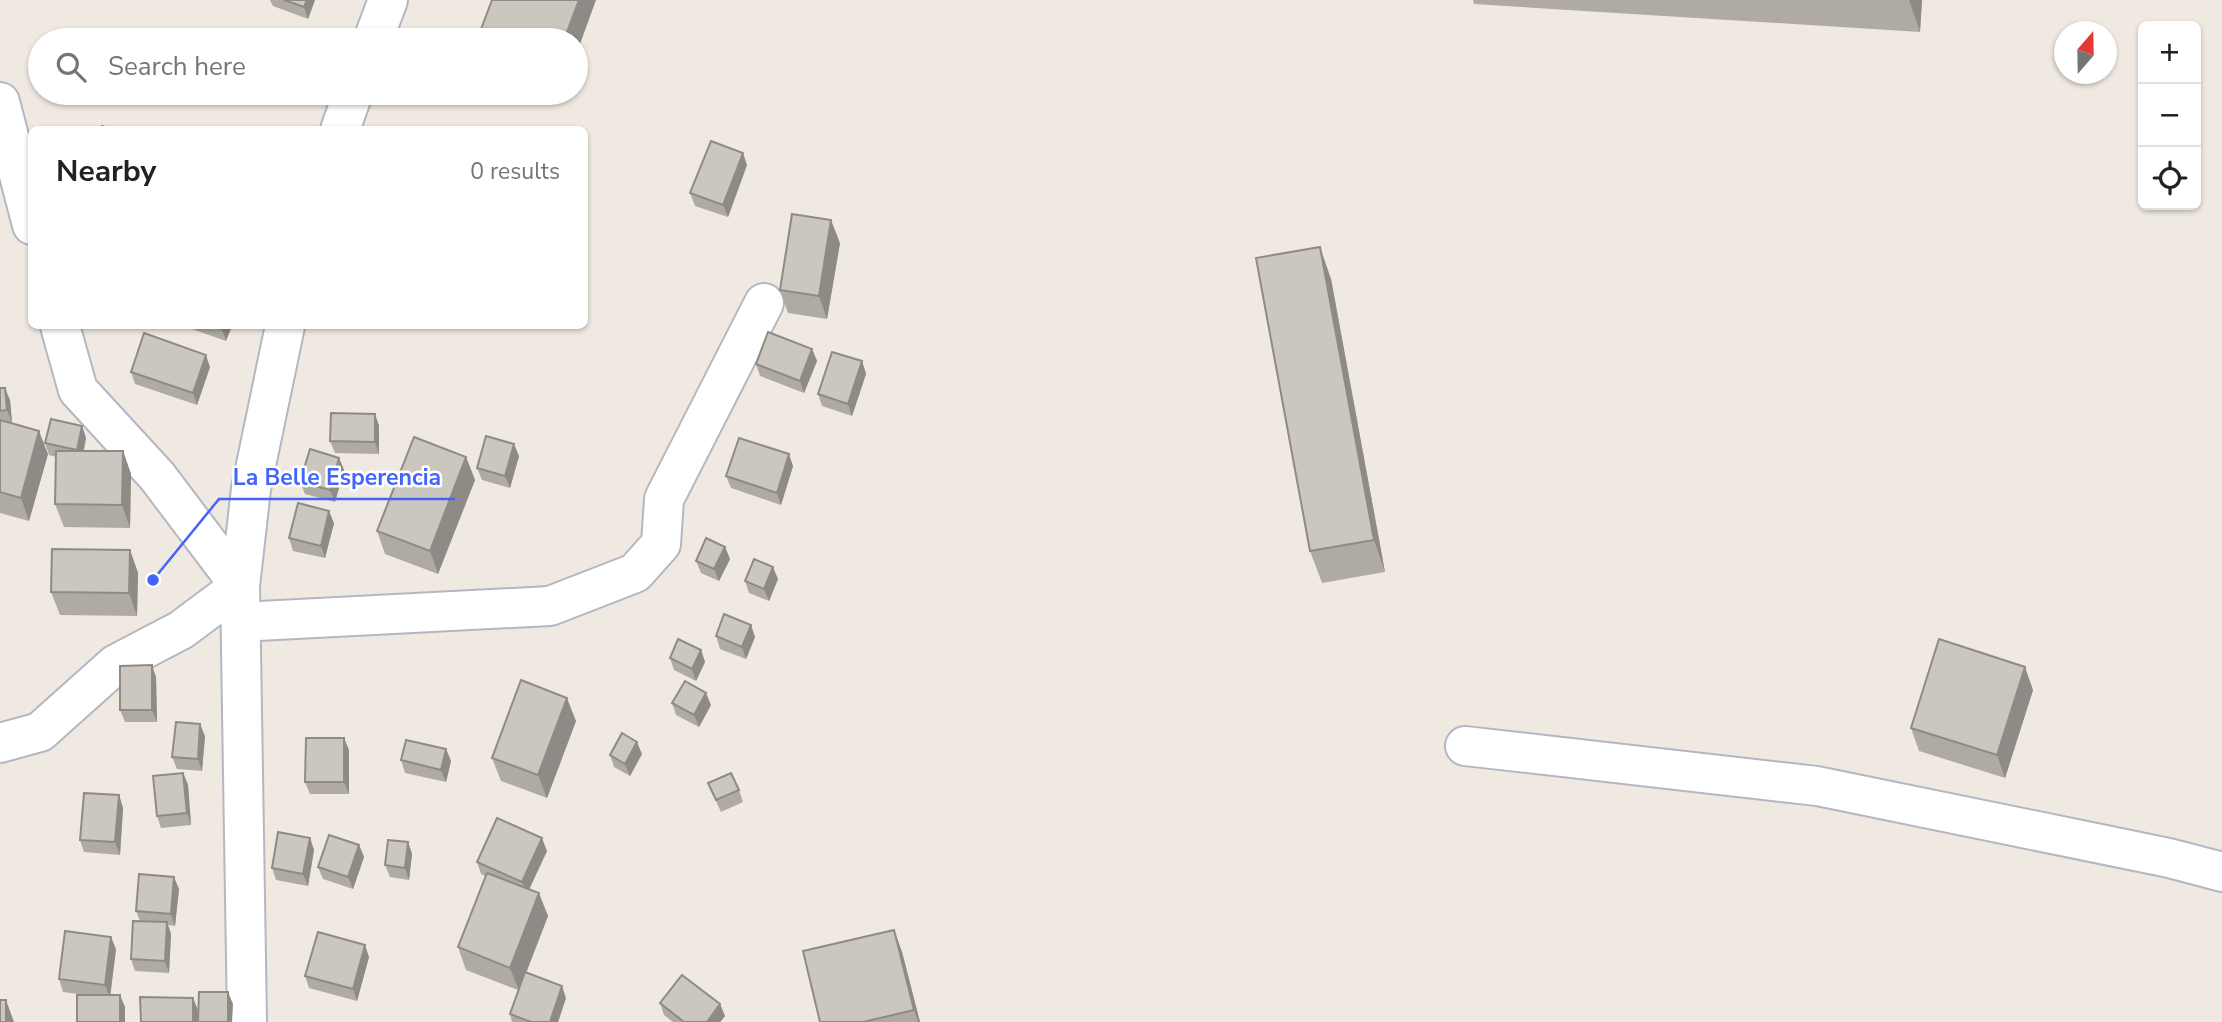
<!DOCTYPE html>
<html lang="en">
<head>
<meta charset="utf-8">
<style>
	body { margin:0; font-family:"Nunito Sans",sans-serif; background:#f6f6f6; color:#202124 }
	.controls { position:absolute; right:21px; top:21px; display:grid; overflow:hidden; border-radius:10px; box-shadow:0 2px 5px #0004 }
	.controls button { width:63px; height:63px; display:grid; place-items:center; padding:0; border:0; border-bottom:2px solid #e0e0e0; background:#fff; color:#202124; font:35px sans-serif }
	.compass { position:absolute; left:2054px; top:21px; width:63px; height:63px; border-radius:50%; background:#fff; box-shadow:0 2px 5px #0004; rotate:20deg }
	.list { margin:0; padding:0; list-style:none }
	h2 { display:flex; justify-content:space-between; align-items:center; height:91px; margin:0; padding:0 28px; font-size:30px }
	h2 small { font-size:23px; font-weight:400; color:#757577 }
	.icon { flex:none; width:38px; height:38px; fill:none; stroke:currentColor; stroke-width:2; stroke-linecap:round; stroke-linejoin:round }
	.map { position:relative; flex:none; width:2222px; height:1022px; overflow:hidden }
	.search { position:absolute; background:#fff; box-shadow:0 2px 5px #0004; left:28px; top:28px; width:560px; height:77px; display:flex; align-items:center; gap:18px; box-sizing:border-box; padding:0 24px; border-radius:38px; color:#757577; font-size:26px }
	.panel { position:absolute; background:#fff; box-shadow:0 2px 5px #0004; left:28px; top:126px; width:560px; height:203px; border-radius:10px }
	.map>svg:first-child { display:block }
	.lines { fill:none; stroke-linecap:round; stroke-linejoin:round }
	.street-casing { stroke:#b4b7c1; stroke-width:42 }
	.street { stroke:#fff; stroke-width:38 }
	.wall { fill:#afaba4 }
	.shaded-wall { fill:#8e8b86 }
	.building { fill:#cbc7bf; stroke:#8e8b86; stroke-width:2 }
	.leader { fill:none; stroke:#4264fb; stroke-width:2.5 }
	.callout-dot { fill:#4264fb; stroke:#fff; stroke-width:2.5 }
	.callout-label { font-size:23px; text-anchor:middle; font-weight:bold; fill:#4264fb; stroke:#fff; stroke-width:5; stroke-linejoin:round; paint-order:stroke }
</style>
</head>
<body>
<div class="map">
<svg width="2222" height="1022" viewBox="0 0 2222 1022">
	<rect width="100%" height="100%" fill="#efe9e1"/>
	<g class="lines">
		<defs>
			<g id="street">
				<polyline points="373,40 388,0"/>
				<polyline points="0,102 32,225"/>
				<polyline points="340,130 353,93"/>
				<polyline points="60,326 78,390 157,476 240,586"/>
				<polyline points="241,622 550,606 635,573 661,544 664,499 764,303"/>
				<polyline points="0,743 40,732 116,664 181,630 240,586"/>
				<polyline points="1465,746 1817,786 2169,858 2222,872"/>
				<polyline points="247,1022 240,586 251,489 285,326"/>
			</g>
		</defs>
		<use href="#street" class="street-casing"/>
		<use href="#street" class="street"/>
	</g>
	<g class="wall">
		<polygon points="270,0 315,0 308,19 273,6"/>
		<polygon points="1473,0 1922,0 1920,32 1474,4"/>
		<polygon points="747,165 728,217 695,206 690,193"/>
		<polygon points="840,243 827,319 788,313 780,290"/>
		<polygon points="1331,279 1385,572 1322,583 1310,551"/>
		<polygon points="191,326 232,326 226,341 192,329"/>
		<polygon points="812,349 817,361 804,393 760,376 756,364"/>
		<polygon points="862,361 866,374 852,416 822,406 818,394"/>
		<polygon points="210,367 197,405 135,384 131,372"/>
		<polygon points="0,388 10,400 12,423 10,423 48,454 29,521 0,513"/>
		<polygon points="375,414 379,426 379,454 335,453 330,441"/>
		<polygon points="82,426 86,438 84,451 123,451 131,474 130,528 64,527 55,504 56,457 49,455 45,443"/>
		<polygon points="519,456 510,488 482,480 477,468"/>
		<polygon points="466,457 475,480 438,574 385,554 377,531"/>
		<polygon points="339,458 344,470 335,502 305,494 300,482"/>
		<polygon points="793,466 781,505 731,488 726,476"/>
		<polygon points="334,523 325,558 293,551 289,538"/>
		<polygon points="725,547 730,559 719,581 701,573 696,561"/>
		<polygon points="130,550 138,573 137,616 60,615 51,592"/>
		<polygon points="778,579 769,601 749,593 745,581"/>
		<polygon points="751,625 755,637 746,659 720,649 716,636"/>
		<polygon points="701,650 705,662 696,681 674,670 670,658"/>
		<polygon points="156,677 157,722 125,722 120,710"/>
		<polygon points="2033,690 2005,778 1919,751 1911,728"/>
		<polygon points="672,703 711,705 699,727 676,715"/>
		<polygon points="576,721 547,798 501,781 492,758"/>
		<polygon points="205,736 202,771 177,769 172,757"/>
		<polygon points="446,749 451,761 446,782 405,773 401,760"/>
		<polygon points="349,750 349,794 310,794 305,782"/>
		<polygon points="642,754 630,776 614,767 610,755"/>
		<polygon points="183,773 188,785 191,825 161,828 157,816"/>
		<polygon points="708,783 739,790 743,802 721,812"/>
		<polygon points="119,795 123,808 120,855 84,852 80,840"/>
		<polygon points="310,838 314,850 308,886 276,880 272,868"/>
		<polygon points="408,842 412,854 409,880 390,877 385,865"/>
		<polygon points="359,845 364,857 353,889 323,879 318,867"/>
		<polygon points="547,851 529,889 548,916 526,973 566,998 558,1022 512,1022 510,1014 518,990 466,970 458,947 485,876 481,874 477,862"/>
		<polygon points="179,889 175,926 168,925 171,934 169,973 135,971 131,959 140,921 136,911"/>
		<polygon points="894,930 902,952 920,1022 820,1022"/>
		<polygon points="116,949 110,995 125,1007 125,1022 77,1022 86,995 63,992 59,979"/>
		<polygon points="369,957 357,1001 309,988 305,976"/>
		<polygon points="660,1003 720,1004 725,1016 720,1022 673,1022 664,1015"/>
	</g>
	<g class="shaded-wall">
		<polygon points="307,0 315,0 308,19 304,7"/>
		<polygon points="579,0 596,0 576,55 576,40 564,40"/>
		<polygon points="1909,0 1922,0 1920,32"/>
		<polygon points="743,153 747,165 728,217 723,205"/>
		<polygon points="831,220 840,243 827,319 819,296"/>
		<polygon points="1320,247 1331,279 1385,572 1374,540"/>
		<polygon points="223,326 232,326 226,341 222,329"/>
		<polygon points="812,349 817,361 804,393 800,381"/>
		<polygon points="206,355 210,367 197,405 193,393"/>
		<polygon points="862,361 866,374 852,416 848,404"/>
		<polygon points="5,388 10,400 12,423 7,410"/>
		<polygon points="375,414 379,426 379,454 375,442"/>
		<polygon points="82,426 86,438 81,462 77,450"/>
		<polygon points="39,431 48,454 29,521 21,498"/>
		<polygon points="514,444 519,456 510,488 505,476"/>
		<polygon points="123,451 131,474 130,528 122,505"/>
		<polygon points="789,454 793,466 781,505 777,493"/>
		<polygon points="466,457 475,480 438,574 430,551"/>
		<polygon points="339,458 344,470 335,502 330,490"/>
		<polygon points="329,511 334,523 325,558 321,546"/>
		<polygon points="725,547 730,559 719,581 714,569"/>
		<polygon points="130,550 138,573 137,616 129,593"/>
		<polygon points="773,567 778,579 769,601 764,589"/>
		<polygon points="751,625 755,637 746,659 742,647"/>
		<polygon points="701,650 705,662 696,681 692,669"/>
		<polygon points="152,665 156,677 157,722 152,710"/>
		<polygon points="2025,667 2033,690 2005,778 1997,755"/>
		<polygon points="706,693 711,705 699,727 694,715"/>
		<polygon points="567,698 576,721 547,798 538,775"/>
		<polygon points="200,724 205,736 202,771 198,759"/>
		<polygon points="344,738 349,750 349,794 344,782"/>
		<polygon points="637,742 642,754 630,776 625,764"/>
		<polygon points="446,749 451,761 446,782 441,770"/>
		<polygon points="183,773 188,785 191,825 187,813"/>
		<polygon points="119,795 123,808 120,855 115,842"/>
		<polygon points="310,838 314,850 308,886 303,874"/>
		<polygon points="542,838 547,851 527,894 522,882"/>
		<polygon points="408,842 412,854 409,880 405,868"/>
		<polygon points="359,845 364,857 353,889 348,877"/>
		<polygon points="174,877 179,889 175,926 171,914"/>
		<polygon points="539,893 548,916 519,991 510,968"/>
		<polygon points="167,922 171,934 169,973 165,961"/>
		<polygon points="894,930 902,952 920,1022 918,1022 914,1010"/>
		<polygon points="111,937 116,949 110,998 105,985"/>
		<polygon points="365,945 369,957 357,1001 353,989"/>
		<polygon points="562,986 566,998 558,1022 550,1022"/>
		<polygon points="228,992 233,1004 232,1022 228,1022"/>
		<polygon points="120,995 125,1007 125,1022 120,1022"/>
		<polygon points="193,998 198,1010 198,1022 193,1022"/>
		<polygon points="6,1000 14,1022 6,1022"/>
		<polygon points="720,1004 725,1016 720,1022 707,1022"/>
	</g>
	<g class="building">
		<polygon points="284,0 307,0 304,7"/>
		<polygon points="492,0 579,0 564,40 477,40"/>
		<polygon points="102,126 113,130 101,130"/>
		<polygon points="711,141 743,153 723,205 690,193"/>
		<polygon points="792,214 831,220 819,296 780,290"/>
		<polygon points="1320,247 1374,540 1310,551 1256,258"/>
		<polygon points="212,326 223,326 222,329"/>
		<polygon points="768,332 812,349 800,381 756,364"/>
		<polygon points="144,333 206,355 193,393 131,372"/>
		<polygon points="832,352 862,361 848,404 818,394"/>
		<polygon points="0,388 5,388 7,410 0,411"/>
		<polygon points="331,413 375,414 375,442 330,441"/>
		<polygon points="51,419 82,426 77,450 45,443"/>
		<polygon points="0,420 39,431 21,498 0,492"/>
		<polygon points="486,436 514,444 505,476 477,468"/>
		<polygon points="414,437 466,457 430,551 377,531"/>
		<polygon points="739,438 789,454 777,493 726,476"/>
		<polygon points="310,449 339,458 330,490 300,482"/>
		<polygon points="56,451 123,451 122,505 55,504"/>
		<polygon points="298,503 329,511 321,546 289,538"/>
		<polygon points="706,538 725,547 714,569 696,561"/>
		<polygon points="52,549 130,550 129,593 51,592"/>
		<polygon points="754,559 773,567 764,589 745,581"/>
		<polygon points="724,614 751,625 742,647 716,636"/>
		<polygon points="678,639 701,650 692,669 670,658"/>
		<polygon points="1939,639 2025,667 1997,755 1911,728"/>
		<polygon points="152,665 152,710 120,710 120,666"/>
		<polygon points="521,680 567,698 538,775 492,758"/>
		<polygon points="685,681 706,693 694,715 672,703"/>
		<polygon points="176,722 200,724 198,759 172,757"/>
		<polygon points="622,733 637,742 625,764 610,755"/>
		<polygon points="306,738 344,738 344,782 305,782"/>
		<polygon points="406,740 446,749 441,770 401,760"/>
		<polygon points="183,773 187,813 157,816 153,776"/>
		<polygon points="731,773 739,790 716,800 708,783"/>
		<polygon points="84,793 119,795 115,842 80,840"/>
		<polygon points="497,818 542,838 522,882 477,862"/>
		<polygon points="278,832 310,838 303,874 272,868"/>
		<polygon points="329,835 359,845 348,877 318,867"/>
		<polygon points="388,840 408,842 405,868 385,865"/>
		<polygon points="487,873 539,893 510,968 458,947"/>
		<polygon points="139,874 174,877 171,914 136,911"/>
		<polygon points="133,921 167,922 165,961 131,959"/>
		<polygon points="894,930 914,1010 863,1022 820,1022 803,951"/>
		<polygon points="65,931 111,937 105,985 59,979"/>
		<polygon points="318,932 365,945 353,989 305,976"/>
		<polygon points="525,972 562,986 550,1022 531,1022 510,1014"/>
		<polygon points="682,975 720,1004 707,1022 684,1022 660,1003"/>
		<polygon points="199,992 228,992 228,1022 198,1022"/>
		<rect x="77" y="995" width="43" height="27"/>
		<polygon points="140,997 193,998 193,1022 141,1022"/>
		<rect x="0" y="1000" width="6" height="22"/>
	</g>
	<path class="leader" d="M153 580L219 499H455"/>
	<circle class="callout-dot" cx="153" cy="580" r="7"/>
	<g class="callout-label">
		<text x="337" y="485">La Belle Esperencia</text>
	</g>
</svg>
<div class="controls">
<button>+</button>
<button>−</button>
<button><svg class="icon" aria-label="locate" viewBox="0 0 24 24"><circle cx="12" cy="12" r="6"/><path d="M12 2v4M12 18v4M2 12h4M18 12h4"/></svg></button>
</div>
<svg class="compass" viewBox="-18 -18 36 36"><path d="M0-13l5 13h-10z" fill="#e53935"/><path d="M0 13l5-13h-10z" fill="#757577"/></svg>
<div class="search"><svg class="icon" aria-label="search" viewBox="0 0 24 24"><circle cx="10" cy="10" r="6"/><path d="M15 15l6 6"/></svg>Search here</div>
<section class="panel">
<h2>Nearby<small>0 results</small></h2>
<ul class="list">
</ul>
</section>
</div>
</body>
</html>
